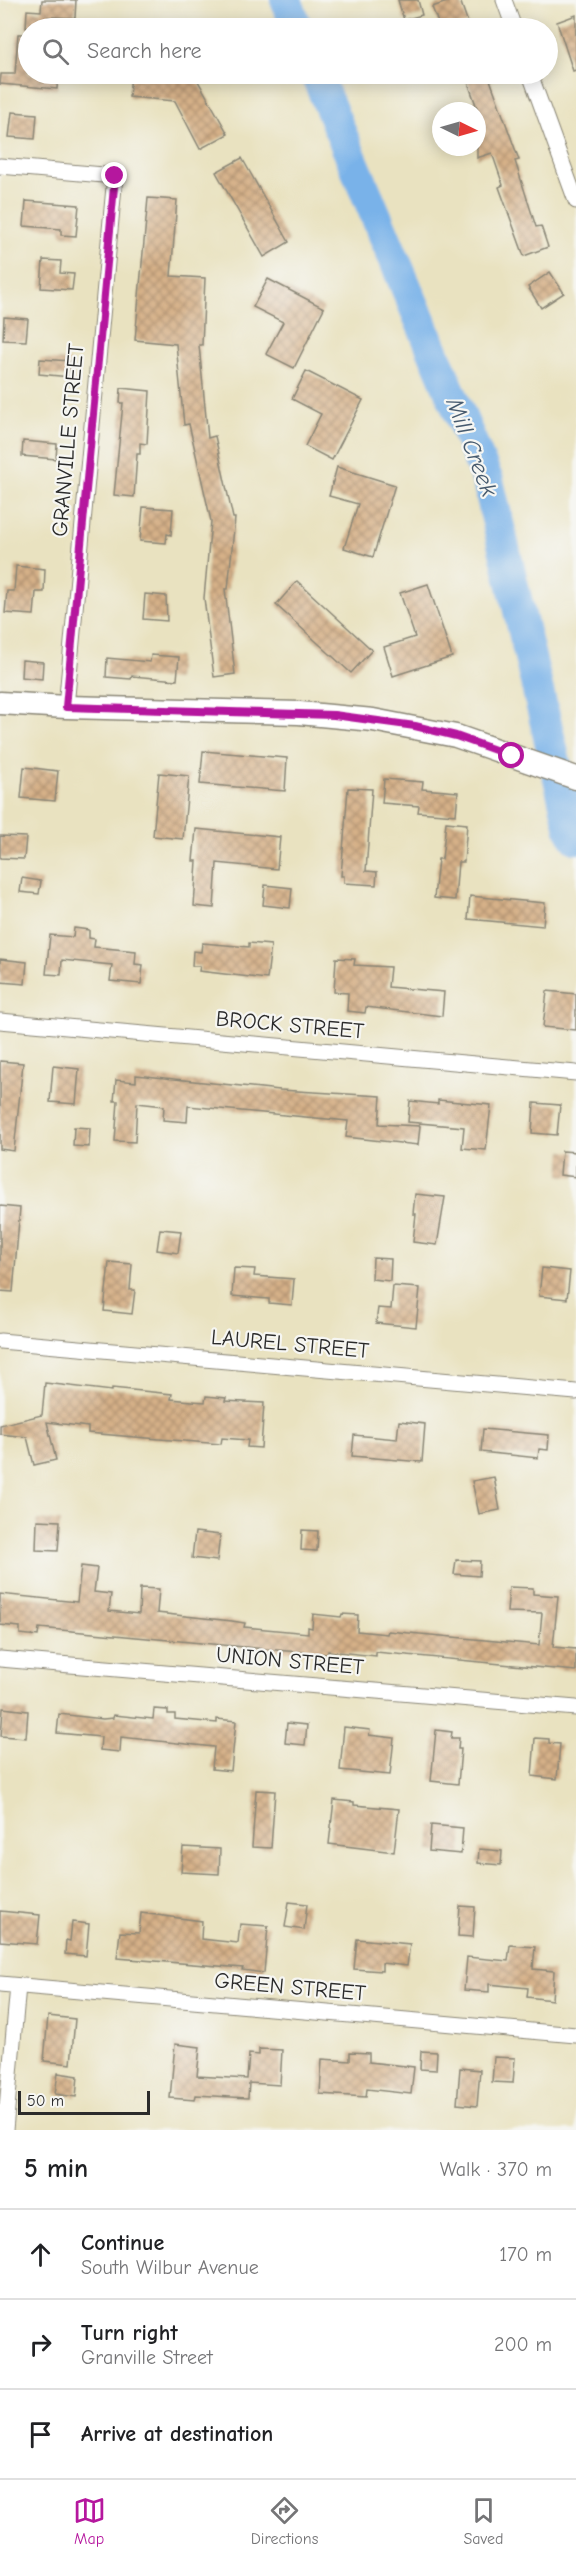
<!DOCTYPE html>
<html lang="en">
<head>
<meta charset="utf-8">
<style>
	body { margin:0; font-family:"Comic Neue",sans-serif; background:#f2f2f2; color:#202124 }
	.compass { position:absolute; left:432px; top:102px; width:54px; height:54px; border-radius:50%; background:#fff; box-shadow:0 3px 15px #0003; rotate:95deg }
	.scale { position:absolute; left:18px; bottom:15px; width:132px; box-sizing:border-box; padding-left:6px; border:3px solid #2b2b2b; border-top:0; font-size:16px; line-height:21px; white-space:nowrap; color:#2b2b2b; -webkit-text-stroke:4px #f6f6f2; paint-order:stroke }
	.stop { position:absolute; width:18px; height:18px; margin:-14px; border:4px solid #b5179e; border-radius:50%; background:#fff }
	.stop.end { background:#b5179e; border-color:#fff; box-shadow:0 2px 6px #0008 }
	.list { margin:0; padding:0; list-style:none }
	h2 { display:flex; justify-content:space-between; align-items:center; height:78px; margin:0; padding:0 24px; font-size:26px }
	h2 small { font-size:20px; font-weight:400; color:#757577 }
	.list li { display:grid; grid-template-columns:39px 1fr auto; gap:18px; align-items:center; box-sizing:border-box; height:90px; padding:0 24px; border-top:2px solid #e0e0e0 }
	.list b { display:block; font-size:22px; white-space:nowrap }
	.list p { margin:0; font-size:20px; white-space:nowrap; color:#757577 }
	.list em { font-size:20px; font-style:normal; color:#757577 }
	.icon { flex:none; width:33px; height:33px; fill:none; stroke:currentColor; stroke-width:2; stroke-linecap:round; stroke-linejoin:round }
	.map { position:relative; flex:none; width:576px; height:2130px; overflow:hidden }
	.search { position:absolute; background:#fff; box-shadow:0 3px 15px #0003; left:18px; right:18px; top:18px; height:66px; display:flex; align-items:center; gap:15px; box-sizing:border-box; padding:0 21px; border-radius:33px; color:#757577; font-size:22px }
	.sheet { height:348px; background:#fff }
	nav { display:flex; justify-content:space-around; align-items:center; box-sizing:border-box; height:84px; border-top:2px solid #e0e0e0; background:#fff; font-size:16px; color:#757577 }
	nav a { display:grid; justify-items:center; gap:3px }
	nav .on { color:#b5179e }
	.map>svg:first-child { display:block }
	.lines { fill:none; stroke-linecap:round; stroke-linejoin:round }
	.river { stroke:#79b2e9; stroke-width:32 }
	.building { fill:url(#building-cross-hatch) }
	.minor-casing { stroke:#8a8676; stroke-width:17 }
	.secondary-casing { stroke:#8a8676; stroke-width:25 }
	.minor { stroke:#fff; stroke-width:15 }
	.secondary { stroke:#fff; stroke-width:22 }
	.route { stroke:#b5179e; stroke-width:8 }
	.labels { text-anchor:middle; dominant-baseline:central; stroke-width:4.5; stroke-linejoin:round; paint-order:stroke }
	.street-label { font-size:22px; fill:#2b2b2b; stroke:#f6f6f2 }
	.water-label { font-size:24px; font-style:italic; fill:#465a6e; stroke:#f6f6f2 }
</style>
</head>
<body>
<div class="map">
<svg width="576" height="2130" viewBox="0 0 576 2130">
	<defs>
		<pattern id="building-cross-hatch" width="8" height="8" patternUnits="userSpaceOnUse" patternTransform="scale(1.5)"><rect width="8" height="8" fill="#d6b188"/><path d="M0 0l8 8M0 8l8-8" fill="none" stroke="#ae906f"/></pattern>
	</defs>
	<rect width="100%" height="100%" fill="#f6f6f2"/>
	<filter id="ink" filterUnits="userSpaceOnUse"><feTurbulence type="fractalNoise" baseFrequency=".0167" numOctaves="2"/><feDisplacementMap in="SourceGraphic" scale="12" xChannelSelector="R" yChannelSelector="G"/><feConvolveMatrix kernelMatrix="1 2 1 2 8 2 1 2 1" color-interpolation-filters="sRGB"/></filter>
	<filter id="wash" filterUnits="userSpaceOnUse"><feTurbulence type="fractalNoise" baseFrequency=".008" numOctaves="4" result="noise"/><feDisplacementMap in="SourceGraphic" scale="24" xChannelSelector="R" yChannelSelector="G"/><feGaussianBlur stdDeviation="1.35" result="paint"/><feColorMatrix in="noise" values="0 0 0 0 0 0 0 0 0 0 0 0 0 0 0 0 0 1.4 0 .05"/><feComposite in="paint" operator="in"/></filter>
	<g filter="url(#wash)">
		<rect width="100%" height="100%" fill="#e9e2c0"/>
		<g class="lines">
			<g class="river">
				<polyline points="286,0 297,28"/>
				<polyline points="316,74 488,481 571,829 576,838"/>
			</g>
		</g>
		<g id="blocks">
			<g class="building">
				<polygon points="42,0 76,0 75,18 48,17 47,28 26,28 27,10 41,11"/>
				<polygon points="398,0 418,0 422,15 404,20"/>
				<polygon points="453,0 460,0 468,23 452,28 440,28 432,7"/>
				<polygon points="576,15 576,70 573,71 557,22"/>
				<polygon points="18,34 28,34 28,74 58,74 57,89 0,84 1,74 15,74"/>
				<polygon points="131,74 194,74 228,134 200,149 175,101 129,97"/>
				<polygon points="465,74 488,74 519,160 515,161 536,227 541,226 548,247 524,256 499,187 503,185 492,153 477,158 477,108"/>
				<polygon points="12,112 37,114 35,139 9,137"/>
				<polygon points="242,158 289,242 264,257 216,172"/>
				<polygon points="148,198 177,200 171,276 205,278 202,345 199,345 208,438 215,436 233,518 235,518 228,589 225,589 235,674 214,677 204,598 211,521 189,424 184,425 176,344 135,340"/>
				<polygon points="26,201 79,205 76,236 61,235 61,229 24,226"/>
				<polygon points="43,260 61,261 60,273 74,274 72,290 41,288"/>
				<polygon points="550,272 564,293 541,308 528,287"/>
				<polygon points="268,279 324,308 294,368 266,354 283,322 253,307"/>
				<polygon points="4,317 28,319 26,341 3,340"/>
				<polygon points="40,359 71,361 70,377 39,374"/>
				<polygon points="306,371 363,400 332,460 305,446 321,414 292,399"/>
				<polygon points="121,388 150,391 147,444 140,443 140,454 137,454 134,497 114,495 123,403 120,403"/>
				<polygon points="23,441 57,444 56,459 22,456"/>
				<polygon points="337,467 395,485 373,557 344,548 358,504 329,496"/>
				<polygon points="143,507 173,509 171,535 167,534 166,543 140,541"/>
				<polygon points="16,566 45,569 44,592 36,592 34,615 5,613 7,591 14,591"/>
				<polygon points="297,581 372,650 351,673 276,605"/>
				<polygon points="428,584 452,657 393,676 384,647 415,637 400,593"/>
				<polygon points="145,594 166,596 167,621 143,619"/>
				<polygon points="151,655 179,657 177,680 132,676 131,679 106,677 107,658 150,662"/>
				<polygon points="22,660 43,662 42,679 21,677"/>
				<polygon points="203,751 287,758 285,791 200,784"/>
				<polygon points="24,767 58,771 55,801 21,798"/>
				<polygon points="159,773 189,776 183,839 153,836"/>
				<polygon points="384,779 423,782 422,789 458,792 456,815 418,812 419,806 382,803"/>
				<polygon points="348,788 372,789 366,871 377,872 376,885 344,883 344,876 341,876"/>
				<polygon points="446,822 467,824 464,862 458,862 455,900 434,898 438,859 442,859"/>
				<polygon points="196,829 280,837 277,869 217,863 214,908 194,906 197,861 193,861"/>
				<polygon points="0,836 26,837 24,859 0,858"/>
				<polygon points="22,878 41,881 39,894 20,892"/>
				<polygon points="265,885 292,888 290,908 263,905"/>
				<polygon points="470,896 545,903 543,926 468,919"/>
				<polygon points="74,928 89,930 89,938 95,939 94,947 136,951 135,964 143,965 141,984 110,981 112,965 62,960 61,975 46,974 50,935 73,937"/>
				<polygon points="202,943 249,947 249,943 271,945 267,979 199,971 200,966 192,966 193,951 201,952"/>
				<polygon points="336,958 355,959 354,965 390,967 388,987 444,992 442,1016 366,1007 365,1013 347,1011 348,993 334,992"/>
				<polygon points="0,959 27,962 25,984 0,982"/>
				<polygon points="547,991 576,994 576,1030 543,1027"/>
				<polygon points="0,1061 23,1063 14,1151 0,1149"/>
				<polygon points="53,1066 79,1069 76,1104 50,1102"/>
				<polygon points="136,1075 280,1090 381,1096 379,1124 420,1126 418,1145 346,1137 348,1121 188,1106 187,1122 163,1120 164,1106 137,1103 135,1142 115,1141 118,1101 114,1101 116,1080 136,1082"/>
				<polygon points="438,1100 491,1105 486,1150 462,1148 464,1127 408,1122 410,1101 438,1104"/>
				<polygon points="534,1103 560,1105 557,1135 532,1133"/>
				<polygon points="74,1127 90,1128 89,1147 73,1146"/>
				<polygon points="562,1151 576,1152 576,1177 560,1175"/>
				<polygon points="415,1194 445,1197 437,1245 413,1242 416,1214 413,1214"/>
				<polygon points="0,1206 20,1208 13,1292 0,1291"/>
				<polygon points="160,1229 181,1231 178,1253 157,1250"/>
				<polygon points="373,1258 391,1259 390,1281 372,1279"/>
				<polygon points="109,1262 132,1264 130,1290 135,1290 132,1314 104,1311"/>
				<polygon points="234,1268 255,1269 254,1276 294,1279 292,1305 269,1303 269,1299 232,1296"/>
				<polygon points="542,1268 570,1271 567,1299 539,1296"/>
				<polygon points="393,1286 420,1288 416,1327 376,1323 378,1308 391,1309"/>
				<polygon points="45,1383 112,1391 112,1388 172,1394 171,1399 192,1401 205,1402 206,1396 226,1398 225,1401 264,1403 261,1448 247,1447 248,1440 222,1438 221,1444 147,1438 88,1433 88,1427 47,1422 56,1460 34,1465 27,1437 0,1434 0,1425 42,1415"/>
				<polygon points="399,1421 425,1424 422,1462 352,1456 354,1435 397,1439"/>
				<polygon points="483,1429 549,1435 548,1450 539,1449 538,1458 481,1452"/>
				<polygon points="494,1477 500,1510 479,1514 472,1481"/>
				<polygon points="37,1520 60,1521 58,1551 36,1550"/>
				<polygon points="302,1530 318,1531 317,1551 301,1550"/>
				<polygon points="195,1532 220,1535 217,1561 192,1558"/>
				<polygon points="456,1560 480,1561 479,1576 454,1574"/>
				<polygon points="81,1566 97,1568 94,1592 111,1594 109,1611 139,1614 140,1588 159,1589 157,1613 232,1621 245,1623 244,1627 308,1633 308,1627 312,1628 313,1614 341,1617 342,1614 358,1615 357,1631 387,1634 388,1631 539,1645 542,1613 507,1612 509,1587 533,1588 533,1594 558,1596 553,1647 576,1649 576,1671 376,1652 376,1656 328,1651 328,1654 287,1651 50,1629 39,1628 38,1636 20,1634 20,1627 0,1625 0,1594 77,1602"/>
				<polygon points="3,1708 28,1711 26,1738 1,1736"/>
				<polygon points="154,1709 168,1710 168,1714 175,1714 175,1719 217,1723 217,1719 236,1721 231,1771 212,1769 214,1747 121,1737 120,1752 100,1750 101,1737 57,1733 59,1714 103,1719 113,1718 114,1715 153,1719"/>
				<polygon points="287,1723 307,1725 305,1745 285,1743"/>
				<polygon points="344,1727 370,1730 369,1735 394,1738 390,1775 340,1770"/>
				<polygon points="436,1730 452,1732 451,1738 459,1738 458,1749 461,1749 458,1784 431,1781"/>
				<polygon points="535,1738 549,1739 549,1743 560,1744 557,1779 532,1776"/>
				<polygon points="256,1790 275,1791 271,1848 252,1847"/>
				<polygon points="334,1800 354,1802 354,1805 399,1809 394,1852 329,1844"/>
				<polygon points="431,1825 463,1828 461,1854 429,1851"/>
				<polygon points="183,1847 220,1849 219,1874 181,1872"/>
				<polygon points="479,1849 502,1851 501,1865 478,1863"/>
				<polygon points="289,1902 307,1904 304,1930 285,1927"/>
				<polygon points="460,1906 475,1907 473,1937 458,1936"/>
				<polygon points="0,1911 40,1915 37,1944 0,1941"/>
				<polygon points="141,1913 202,1921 201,1939 238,1943 240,1924 268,1926 264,1973 242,1970 243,1968 117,1958 120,1932 139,1933"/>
				<polygon points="72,1922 89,1924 86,1956 65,1954 66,1940 70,1941"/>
				<polygon points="357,1939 410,1944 407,1966 382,1963 382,1971 354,1969"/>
				<polygon points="510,1945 535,1947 533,1969 554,1971 552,2000 527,1997 528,1988 489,1984 489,1992 464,1990 467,1957 508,1961"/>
				<polygon points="48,2016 75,2019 71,2064 44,2061"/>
				<polygon points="175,2044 200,2047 197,2076 247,2079 249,2054 259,2055 259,2049 282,2050 280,2085 249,2083 248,2098 196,2095 195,2100 170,2098"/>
				<polygon points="421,2051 437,2052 436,2070 420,2069"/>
				<polygon points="350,2052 369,2053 369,2062 414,2067 411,2094 367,2089 366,2097 320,2094 322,2059 350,2061"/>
				<polygon points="494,2057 515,2058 513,2083 492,2082"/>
				<polygon points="460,2068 480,2070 477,2106 457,2104"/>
				<polygon points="58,2073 78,2076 76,2097 55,2094"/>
			</g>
		</g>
	</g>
	<g filter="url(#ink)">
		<use href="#blocks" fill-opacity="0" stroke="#8a8676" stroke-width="1.5"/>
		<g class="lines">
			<defs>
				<g id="minor">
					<polyline points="504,0 514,28"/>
					<polyline points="530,74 576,201"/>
					<polyline points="0,166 115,176 66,707"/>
					<polyline points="0,1021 576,1073"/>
					<polyline points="0,1341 576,1392"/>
					<polyline points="0,1659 576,1708"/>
					<polyline points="0,1984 576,2035"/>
					<polyline points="5,2130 18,1986"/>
				</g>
				<polyline id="secondary" points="0,703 66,707 299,713 373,720 456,736 576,778"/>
			</defs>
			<use href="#minor" class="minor-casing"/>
			<use href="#secondary" class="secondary-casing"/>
			<use href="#minor" class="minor"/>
			<use href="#secondary" class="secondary"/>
		</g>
	</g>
	<g class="lines" filter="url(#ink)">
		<polyline class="route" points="115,176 66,707 334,715 415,726 456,736 512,756"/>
	</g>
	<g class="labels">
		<g class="street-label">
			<text transform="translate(68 440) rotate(-85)">GRANVILLE STREET</text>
			<text transform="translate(290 1025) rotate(5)">BROCK STREET</text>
			<text transform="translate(290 1344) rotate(5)">LAUREL STREET</text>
			<text transform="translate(290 1661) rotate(5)">UNION STREET</text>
			<text transform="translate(290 1987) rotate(5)">GREEN STREET</text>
		</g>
		<g class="water-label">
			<text transform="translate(472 447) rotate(69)">Mill Creek</text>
		</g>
	</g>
</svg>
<svg class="compass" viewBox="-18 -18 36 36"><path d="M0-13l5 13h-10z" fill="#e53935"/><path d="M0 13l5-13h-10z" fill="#757577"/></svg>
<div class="scale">50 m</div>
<div class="stop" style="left:512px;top:756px"></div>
<div class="stop end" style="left:115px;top:176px"></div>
<div class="search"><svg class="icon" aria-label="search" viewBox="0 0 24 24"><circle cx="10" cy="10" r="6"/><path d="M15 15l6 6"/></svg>Search here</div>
</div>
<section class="sheet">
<h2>5 min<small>Walk · 370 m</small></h2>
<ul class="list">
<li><svg class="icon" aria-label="ahead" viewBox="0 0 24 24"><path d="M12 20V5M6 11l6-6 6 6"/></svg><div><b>Continue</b><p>South Wilbur Avenue</p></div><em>170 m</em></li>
<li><svg class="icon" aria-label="right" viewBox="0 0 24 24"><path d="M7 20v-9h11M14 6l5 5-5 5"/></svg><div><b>Turn right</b><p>Granville Street</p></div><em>200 m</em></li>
<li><svg class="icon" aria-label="arrive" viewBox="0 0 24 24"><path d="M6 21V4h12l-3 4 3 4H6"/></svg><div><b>Arrive at destination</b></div></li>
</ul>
</section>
<nav>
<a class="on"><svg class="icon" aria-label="map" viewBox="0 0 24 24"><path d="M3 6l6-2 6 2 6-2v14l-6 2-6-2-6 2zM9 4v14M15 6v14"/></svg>Map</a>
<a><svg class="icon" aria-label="directions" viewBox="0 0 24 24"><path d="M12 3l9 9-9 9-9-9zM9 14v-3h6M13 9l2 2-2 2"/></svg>Directions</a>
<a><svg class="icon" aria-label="saved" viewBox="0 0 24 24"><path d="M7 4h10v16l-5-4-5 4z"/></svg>Saved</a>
</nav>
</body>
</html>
